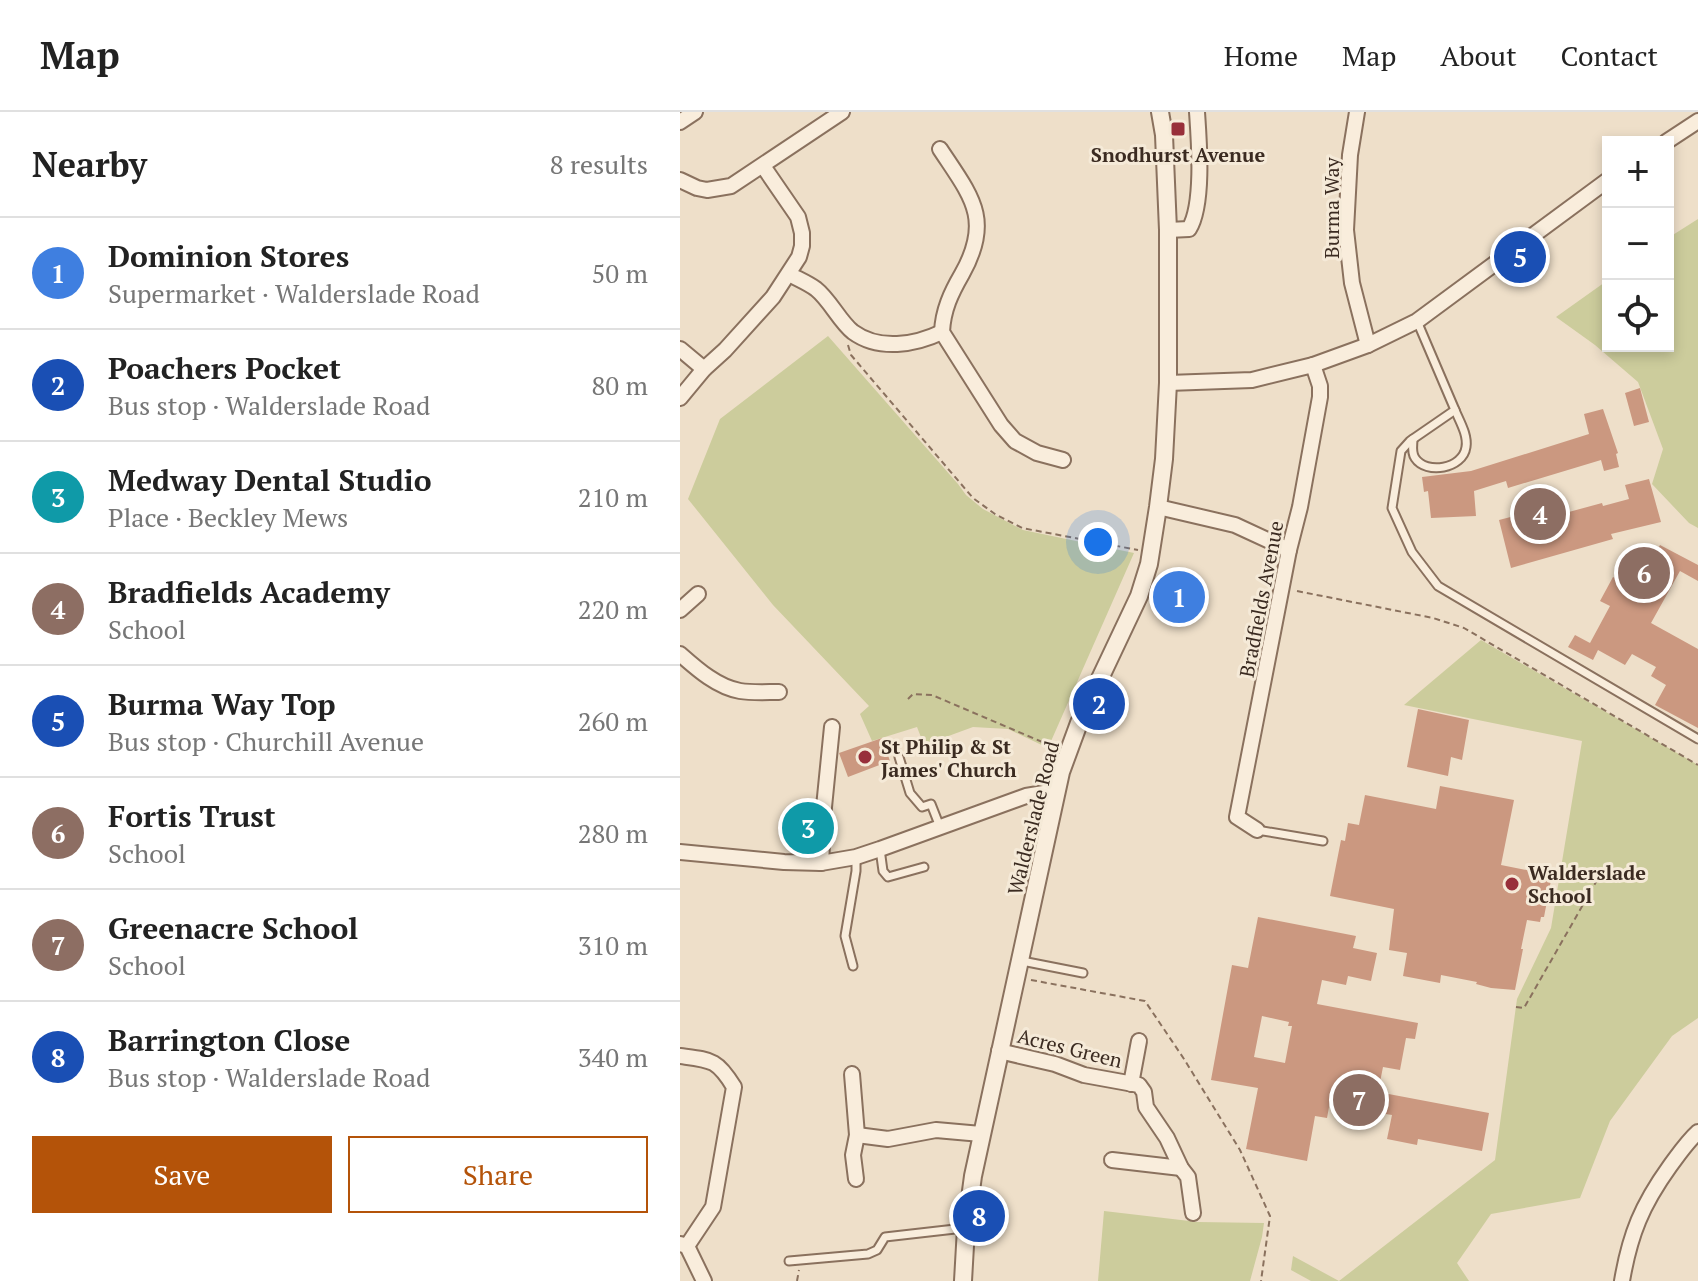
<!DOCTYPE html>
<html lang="en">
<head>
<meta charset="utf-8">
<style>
	body { margin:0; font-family:"PT Serif",serif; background:#f2f2f2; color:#222 }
	.controls { position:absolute; right:24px; top:24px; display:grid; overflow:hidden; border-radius:0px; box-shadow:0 4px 12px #0003 }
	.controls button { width:72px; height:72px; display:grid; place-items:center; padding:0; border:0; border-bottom:2px solid #e0e0e0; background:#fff; color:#222; font:40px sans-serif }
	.you { position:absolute; left:418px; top:430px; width:28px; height:28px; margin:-20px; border:6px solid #fff; border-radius:50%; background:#1a73e8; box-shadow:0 0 0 12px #1a73e833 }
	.badge { display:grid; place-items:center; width:52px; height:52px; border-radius:50%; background:#b45309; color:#fff; font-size:26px; font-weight:700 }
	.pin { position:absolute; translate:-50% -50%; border:4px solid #fff; box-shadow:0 2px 8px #0006 }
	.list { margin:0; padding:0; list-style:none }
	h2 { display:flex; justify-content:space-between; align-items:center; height:104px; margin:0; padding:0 32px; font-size:34px }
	h2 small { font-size:26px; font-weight:400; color:#767676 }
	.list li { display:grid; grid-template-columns:52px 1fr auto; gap:24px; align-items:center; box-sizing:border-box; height:112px; padding:0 32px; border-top:2px solid #e0e0e0 }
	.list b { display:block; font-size:30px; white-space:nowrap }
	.list p { margin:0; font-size:26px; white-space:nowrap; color:#767676 }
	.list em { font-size:26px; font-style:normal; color:#767676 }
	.actions { display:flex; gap:16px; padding:24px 32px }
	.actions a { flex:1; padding:18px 0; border:2px solid #b45309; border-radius:0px; text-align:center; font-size:28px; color:#b45309 }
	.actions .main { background:#b45309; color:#fff }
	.icon { flex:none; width:44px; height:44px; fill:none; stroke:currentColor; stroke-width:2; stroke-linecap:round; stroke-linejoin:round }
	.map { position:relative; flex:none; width:1018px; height:1169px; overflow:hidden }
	header { display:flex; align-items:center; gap:48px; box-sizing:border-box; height:112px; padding:0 40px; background:#fff; border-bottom:2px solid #e0e0e0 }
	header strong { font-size:38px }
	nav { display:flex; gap:44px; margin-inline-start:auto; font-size:28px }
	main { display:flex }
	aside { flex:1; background:#fff }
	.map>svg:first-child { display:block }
	.green { fill:#cccc9c }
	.building { fill:#cb9880; fill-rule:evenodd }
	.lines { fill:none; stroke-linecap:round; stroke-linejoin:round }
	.service-casing { stroke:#8a715e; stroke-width:11 }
	.minor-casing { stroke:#8a715e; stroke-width:18 }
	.tertiary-casing { stroke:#8a715e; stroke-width:20 }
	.path { stroke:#8a715e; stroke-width:2; stroke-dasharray:6 4; stroke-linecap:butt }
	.service { stroke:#f9eddc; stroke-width:7 }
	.minor { stroke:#f9eddc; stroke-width:14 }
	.tertiary { stroke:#f9eddc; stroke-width:16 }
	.poi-dot { fill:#982f3a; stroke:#f5ead8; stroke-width:3 }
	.labels { text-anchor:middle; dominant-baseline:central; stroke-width:6; stroke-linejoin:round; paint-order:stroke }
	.poi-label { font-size:20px; font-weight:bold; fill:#3b2b21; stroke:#f5ead8; text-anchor:start }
	.street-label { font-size:20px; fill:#3b2b21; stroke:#f5ead8 }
</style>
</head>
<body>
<header>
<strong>Map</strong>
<nav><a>Home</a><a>Map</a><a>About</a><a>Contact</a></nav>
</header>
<main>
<aside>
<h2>Nearby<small>8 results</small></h2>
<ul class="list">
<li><span class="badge" style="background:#3f7fe0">1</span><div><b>Dominion Stores</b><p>Supermarket · Walderslade Road</p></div><em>50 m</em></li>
<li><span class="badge" style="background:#1a4fb4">2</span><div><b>Poachers Pocket</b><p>Bus stop · Walderslade Road</p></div><em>80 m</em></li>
<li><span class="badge" style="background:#0f9aa8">3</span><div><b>Medway Dental Studio</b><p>Place · Beckley Mews</p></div><em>210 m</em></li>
<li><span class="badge" style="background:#8d6e63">4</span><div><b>Bradfields Academy</b><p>School</p></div><em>220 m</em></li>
<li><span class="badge" style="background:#1a4fb4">5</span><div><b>Burma Way Top</b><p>Bus stop · Churchill Avenue</p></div><em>260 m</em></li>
<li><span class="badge" style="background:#8d6e63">6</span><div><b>Fortis Trust</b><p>School</p></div><em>280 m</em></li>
<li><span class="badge" style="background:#8d6e63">7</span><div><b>Greenacre School</b><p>School</p></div><em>310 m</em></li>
<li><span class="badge" style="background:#1a4fb4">8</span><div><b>Barrington Close</b><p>Bus stop · Walderslade Road</p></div><em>340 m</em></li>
</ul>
<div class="actions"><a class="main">Save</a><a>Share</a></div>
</aside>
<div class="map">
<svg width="1018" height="1169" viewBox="0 0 1018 1169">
	<rect width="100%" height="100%" fill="#eedfc9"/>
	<g class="green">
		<polygon points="1018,107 1018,416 1009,411 972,372 983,337 958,270 915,233 876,205 928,168 928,234 988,234 988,126"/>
		<polygon points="148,224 278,372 286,383 303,397 343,418 454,441 368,636 328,617 293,615 244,633 237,615 192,629 180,602 189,594 93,493 8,387 40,307"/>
		<polygon points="801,528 1018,653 1018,906 992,924 930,1009 900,1086 811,1102 777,1151 789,1169 631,1169 611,1158 613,1144 659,1169 815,1048 837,887 871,816 902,629 724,593"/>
		<polygon points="424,1099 518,1110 584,1111 582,1125 570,1169 418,1169"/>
	</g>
	<g class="building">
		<polygon points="960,276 969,310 954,314 945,281"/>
		<polygon points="923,297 938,341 936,342 939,355 924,359 921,348 828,376 826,369 794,379 796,404 751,406 748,379 744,380 742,365 791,359 909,322 904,302"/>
		<polygon points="969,367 981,410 931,422 933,427 831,456 819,408 850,400 852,410 922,391 923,394 949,387 945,373"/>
		<polygon points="980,433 1018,453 1018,469 1000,459 971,511 1018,537 1018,616 975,593 986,573 971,564 976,555 952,542 945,553 918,538 913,548 888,535 895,523 910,531 930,494 920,489 933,465 941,469 955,443 970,451"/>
		<polygon points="738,597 789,608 782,648 771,645 768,664 727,655"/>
		<polygon points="202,626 210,649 168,665 159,641"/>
		<polygon points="760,674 834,688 821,753 872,763 864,805 861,805 860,810 847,808 841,837 843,837 835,878 811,876 796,872 797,870 761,863 760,871 723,864 727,841 709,838 714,797 650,784 661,728 665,729 668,711 679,713 685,683 756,697"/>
		<polygon points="120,705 133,706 132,728 117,726"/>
		<path d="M 578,805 L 676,824 L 673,836 L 697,841 L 691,869 L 668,864 L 666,873 L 642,868 L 637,892 L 738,911 L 735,927 L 726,926 L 720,958 L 703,955 L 698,980 L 809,1001 L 802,1039 L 738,1027 L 737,1033 L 707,1027 L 712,1003 L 693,1000 L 695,992 L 651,984 L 647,1006 L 635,1004 L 627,1049 L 566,1037 L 578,976 L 531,968 L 552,853 L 568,856 ZM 582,904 L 609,910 L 608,914 L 612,914 L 605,951 L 574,945 Z"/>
	</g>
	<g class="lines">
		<defs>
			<g id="service">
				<polyline points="737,209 775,298 730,329 721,339 712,396 732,440 758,474 1018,627"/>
				<path d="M 733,327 C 733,333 731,340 735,346 C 746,363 783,357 786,335 C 788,323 780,310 775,298"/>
				<polyline points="219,645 230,681 242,695 251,692 260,715"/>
				<polyline points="577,718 643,729"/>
				<polyline points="200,737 203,759 208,765 244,755"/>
				<polyline points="342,849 403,861"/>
				<polyline points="173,854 165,824 176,759 176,745"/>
				<polyline points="109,1149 188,1142 197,1138 205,1125 284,1116"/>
			</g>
			<g id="minor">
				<polyline points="677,0 670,43 666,118 672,171 688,233"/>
				<polyline points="0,10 15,0"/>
				<polyline points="986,30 1018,9"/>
				<path d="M 260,37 C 291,84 313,107 282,162 C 271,181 263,198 262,220 L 321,313 L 335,329 L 357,341 L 383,348"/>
				<polyline points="0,68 17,76 27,78 51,74 162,0"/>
				<path d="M 488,118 L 509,117 C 524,93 519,29 517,0"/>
				<path d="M 109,162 C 118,167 128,171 136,177 C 150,188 160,210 173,220 C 199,239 235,233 262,220"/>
				<polyline points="0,237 24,257"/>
				<polyline points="488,271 572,268 633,253 688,233 737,209 928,68"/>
				<polyline points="0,286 24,257 45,238 93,185 119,145 122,134 122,121 118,105 83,54"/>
				<polyline points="478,395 555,413 609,438"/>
				<polyline points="0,498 18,482"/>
				<path d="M 0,542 C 17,557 37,575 60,579 C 72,581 87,580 99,580"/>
				<polyline points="577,718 557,705 609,438 620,395 640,285 640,274 633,253"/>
				<polyline points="0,740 104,750 141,751 176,745 200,737 346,684 376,679"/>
				<polyline points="141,751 144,695 152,615"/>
				<polyline points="319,939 375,952 404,963 459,973 464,980 466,995 487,1026 501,1056 508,1065 513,1101"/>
				<path d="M 0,944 C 31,948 37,947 54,975 L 33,1095 L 7,1134"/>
				<polyline points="172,962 177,1023 173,1043 176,1067"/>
				<polyline points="451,972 459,929"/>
				<polyline points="177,1023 208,1027 256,1018 301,1022"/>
				<polyline points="432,1048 501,1056"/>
				<polyline points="0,1132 7,1134 24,1169"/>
				<path d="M 942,1169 C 950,1122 962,1093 990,1054 C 999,1042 1007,1030 1018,1020"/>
			</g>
			<polyline id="tertiary" points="283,1169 286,1116 293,1064 381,660 399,611 459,484 469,452 478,395 484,347 488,271 488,118 484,23 480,0"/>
		</defs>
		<use href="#service" class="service-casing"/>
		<use href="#minor" class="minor-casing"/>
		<use href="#tertiary" class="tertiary-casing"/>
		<g class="path">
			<polyline points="168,233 171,243 293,386 315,402 342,416 458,438"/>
			<polyline points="617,479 753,506 784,516 1018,653"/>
			<polyline points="228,587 233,582 252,583 374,635"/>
			<polyline points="351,868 465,889 504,947 560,1038 590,1104 581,1169"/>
			<polyline points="836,895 844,896 924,756"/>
			<polyline points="117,1169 119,1158"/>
		</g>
		<use href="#service" class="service"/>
		<use href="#minor" class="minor"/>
		<use href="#tertiary" class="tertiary"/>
	</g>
	<g class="poi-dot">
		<rect x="490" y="9" width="16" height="16" rx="4"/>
		<circle cx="185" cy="645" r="8"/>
		<circle cx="832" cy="772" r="8"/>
	</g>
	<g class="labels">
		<g class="poi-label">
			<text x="498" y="42" text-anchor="middle">Snodhurst Avenue</text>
			<text x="201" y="634">St Philip &amp; St<tspan x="201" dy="23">James' Church</tspan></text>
			<text x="848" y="760">Walderslade<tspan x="848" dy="23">School</tspan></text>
		</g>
		<g class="street-label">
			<text transform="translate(651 96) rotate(-90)">Burma Way</text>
			<text transform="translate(581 487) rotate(-79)">Bradfields Avenue</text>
			<text transform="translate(353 706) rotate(-76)">Walderslade Road</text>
			<text transform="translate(390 936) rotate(14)">Acres Green</text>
		</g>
	</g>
</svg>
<div class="controls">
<button>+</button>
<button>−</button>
<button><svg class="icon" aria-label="locate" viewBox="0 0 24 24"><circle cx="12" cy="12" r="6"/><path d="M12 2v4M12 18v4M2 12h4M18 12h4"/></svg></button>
</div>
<div class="you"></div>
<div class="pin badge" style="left:499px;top:485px;background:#3f7fe0">1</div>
<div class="pin badge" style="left:419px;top:592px;background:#1a4fb4">2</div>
<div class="pin badge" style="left:128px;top:716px;background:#0f9aa8">3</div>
<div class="pin badge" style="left:860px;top:402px;background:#8d6e63">4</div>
<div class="pin badge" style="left:840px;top:145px;background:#1a4fb4">5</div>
<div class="pin badge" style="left:964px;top:461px;background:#8d6e63">6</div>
<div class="pin badge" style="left:679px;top:988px;background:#8d6e63">7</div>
<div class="pin badge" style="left:299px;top:1104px;background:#1a4fb4">8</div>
</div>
</main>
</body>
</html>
